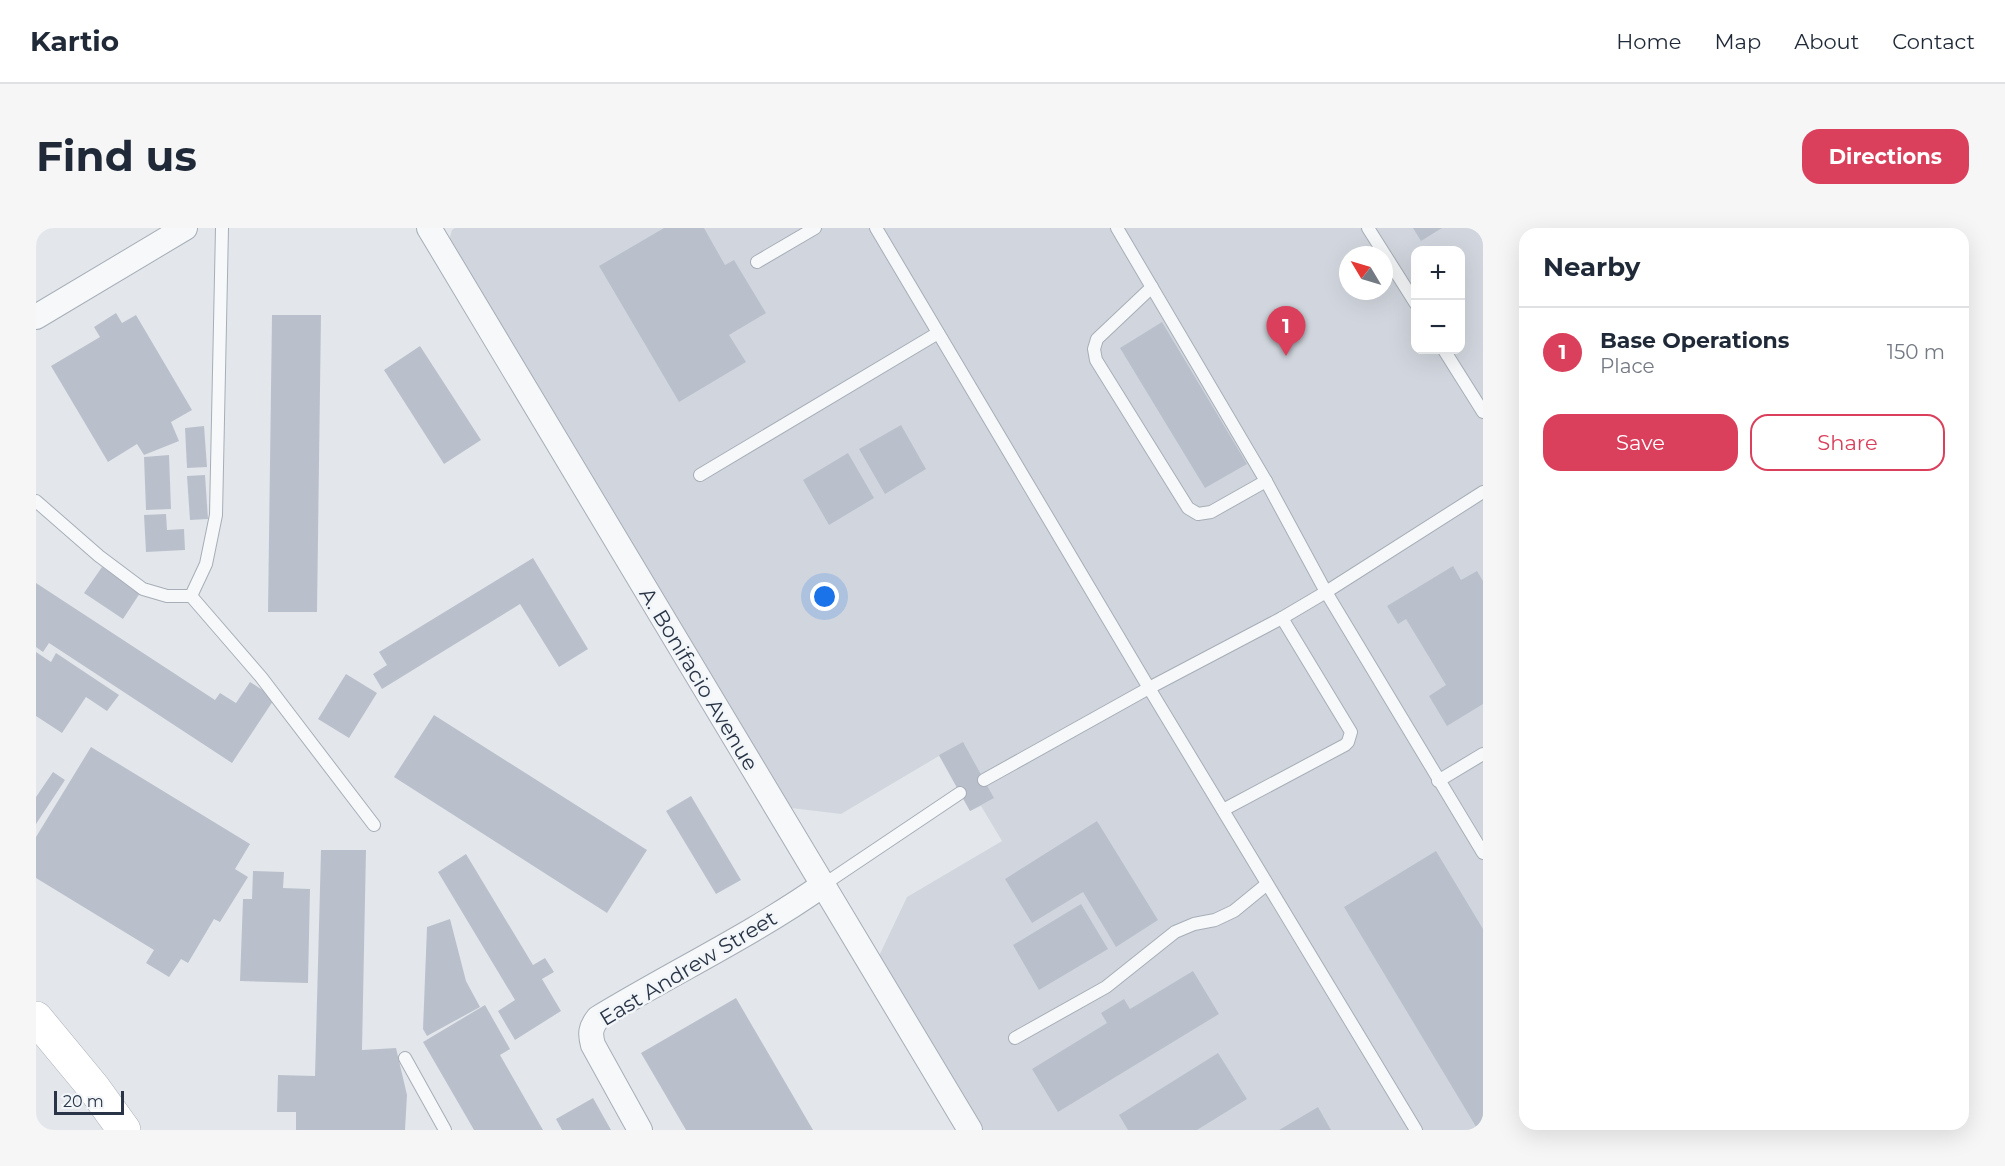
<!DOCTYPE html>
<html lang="en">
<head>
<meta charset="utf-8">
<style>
	body { margin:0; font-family:Montserrat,sans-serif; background:#f6f6f7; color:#1f2937 }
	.controls { position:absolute; right:18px; top:18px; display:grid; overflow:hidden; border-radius:12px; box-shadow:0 6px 24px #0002 }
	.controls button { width:54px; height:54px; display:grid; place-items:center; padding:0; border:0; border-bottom:2px solid #e0e1e3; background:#fff; color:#1f2937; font:30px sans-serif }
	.compass { position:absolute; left:1303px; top:18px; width:54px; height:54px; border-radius:50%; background:#fff; box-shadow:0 6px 24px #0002; rotate:308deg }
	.scale { position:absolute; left:18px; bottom:15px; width:70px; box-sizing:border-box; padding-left:6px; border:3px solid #293546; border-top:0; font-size:16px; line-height:21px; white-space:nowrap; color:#293546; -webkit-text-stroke:4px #f3f6f9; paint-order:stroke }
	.you { position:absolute; left:789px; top:369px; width:21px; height:21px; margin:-15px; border:4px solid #fff; border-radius:50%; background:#1a73e8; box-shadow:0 0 0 9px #1a73e833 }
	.badge { display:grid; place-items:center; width:39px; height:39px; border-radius:50%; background:#da3f5b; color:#fff; font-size:20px; font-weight:700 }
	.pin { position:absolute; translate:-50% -50px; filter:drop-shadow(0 2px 3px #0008) }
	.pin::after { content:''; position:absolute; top:32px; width:21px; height:18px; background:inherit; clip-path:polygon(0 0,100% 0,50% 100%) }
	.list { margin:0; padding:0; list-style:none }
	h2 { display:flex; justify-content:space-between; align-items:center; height:78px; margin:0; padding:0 24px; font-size:26px }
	h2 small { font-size:20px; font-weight:400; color:#747a83 }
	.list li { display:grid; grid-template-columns:39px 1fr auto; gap:18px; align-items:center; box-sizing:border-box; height:90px; padding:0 24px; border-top:2px solid #e0e1e3 }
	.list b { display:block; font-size:22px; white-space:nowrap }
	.list p { margin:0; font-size:20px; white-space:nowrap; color:#747a83 }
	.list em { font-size:20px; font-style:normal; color:#747a83 }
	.actions { display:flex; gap:12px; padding:18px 24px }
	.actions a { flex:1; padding:14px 0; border:2px solid #da3f5b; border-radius:18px; text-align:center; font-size:21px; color:#da3f5b }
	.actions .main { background:#da3f5b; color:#fff }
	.map { position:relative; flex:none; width:1447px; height:902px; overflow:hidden; border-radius:18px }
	header { display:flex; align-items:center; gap:36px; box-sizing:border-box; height:84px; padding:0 30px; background:#fff; border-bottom:2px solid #e0e1e3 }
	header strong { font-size:28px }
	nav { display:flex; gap:33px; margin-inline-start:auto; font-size:21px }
	.intro { display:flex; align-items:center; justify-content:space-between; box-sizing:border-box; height:144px; padding:0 36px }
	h1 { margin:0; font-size:42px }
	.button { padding:15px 27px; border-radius:18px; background:#da3f5b; color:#fff; font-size:21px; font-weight:700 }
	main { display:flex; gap:36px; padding:0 36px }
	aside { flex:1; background:#fff; border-radius:18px; box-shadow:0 6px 24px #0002 }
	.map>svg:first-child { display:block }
	.built { fill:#d1d6de; fill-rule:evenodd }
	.building { fill:#bac0cb }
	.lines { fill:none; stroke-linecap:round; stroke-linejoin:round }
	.service-casing { stroke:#a7aeb7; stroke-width:14 }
	.minor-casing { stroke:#a7aeb7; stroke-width:26 }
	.secondary-casing { stroke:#a7aeb7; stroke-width:34 }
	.service { stroke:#f6f8fa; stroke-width:12 }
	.minor { stroke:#f6f8fa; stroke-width:24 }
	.secondary { stroke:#fff; stroke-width:33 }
	.labels { text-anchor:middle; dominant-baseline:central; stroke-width:5; stroke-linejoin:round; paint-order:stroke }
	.street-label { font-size:21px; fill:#293546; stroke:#f3f6f9 }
</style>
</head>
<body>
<header>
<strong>Kartio</strong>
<nav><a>Home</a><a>Map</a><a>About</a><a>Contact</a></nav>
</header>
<div class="intro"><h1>Find us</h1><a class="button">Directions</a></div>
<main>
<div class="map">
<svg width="1447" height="902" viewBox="0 0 1447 902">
	<rect width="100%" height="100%" fill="#e3e7ec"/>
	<path class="built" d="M 419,0 L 1447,0 L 1447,902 L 946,902 L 842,730 L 871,669 L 966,613 L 945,578 L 934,583 L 903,528 L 805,586 L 755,580 L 413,12 L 416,2 ZM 1380,22 L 1424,22 L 1424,122 L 1380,122 ZM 1312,27 L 1348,27 L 1348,63 L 1312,63 Z"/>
	<g class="building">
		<polygon points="628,0 668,0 689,37 698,32 730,85 693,107 710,134 643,174 563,38"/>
		<polygon points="1377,0 1406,0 1385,13"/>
		<polygon points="80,85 86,95 100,87 156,182 135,194 143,213 108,227 101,216 72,234 15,138 64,109 58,99"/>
		<polygon points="236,87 285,87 281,384 232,384"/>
		<polygon points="1126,94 1211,236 1169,260 1084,120"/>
		<polygon points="384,118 445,212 408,236 348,142"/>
		<polygon points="865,197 890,241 849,266 823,221"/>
		<polygon points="168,198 171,239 151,240 149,200"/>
		<polygon points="812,225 838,270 793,297 767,252"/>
		<polygon points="133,227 135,281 110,282 108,229"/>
		<polygon points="169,247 172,291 154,292 151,248"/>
		<polygon points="130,286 131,302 148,301 149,322 110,324 108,287"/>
		<polygon points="497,330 552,421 523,439 484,376 346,461 337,446 351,437 343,424"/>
		<polygon points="1417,338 1425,352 1441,343 1447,353 1447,476 1411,498 1393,468 1410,457 1370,391 1362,396 1351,378"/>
		<polygon points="66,339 104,365 87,391 48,365"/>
		<polygon points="0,355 179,472 184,465 200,475 214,454 239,470 196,535 13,415 7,424 0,419"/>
		<polygon points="0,424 15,434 20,425 83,467 71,483 50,469 26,505 0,488"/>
		<polygon points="310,446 341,465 313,510 282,491"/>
		<polygon points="398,487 611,622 571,685 358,549"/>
		<polygon points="927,514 958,570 934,583 903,527"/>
		<polygon points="55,519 214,616 199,641 212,649 184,694 178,691 152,735 145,731 133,749 110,735 118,722 0,650 0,609"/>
		<polygon points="17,544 29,552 0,596 0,569"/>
		<polygon points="655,568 705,652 680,666 630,583"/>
		<polygon points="1061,593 1122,692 1080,719 1047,664 996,695 969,651"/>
		<polygon points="285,622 330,622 326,822 360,820 371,867 369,902 260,902 260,884 241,884 242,847 279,848"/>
		<polygon points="1400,623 1447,701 1447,902 1442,902 1308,679"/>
		<polygon points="430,626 497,737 509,730 518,744 506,751 525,783 479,812 462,783 479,772 402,644"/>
		<polygon points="217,643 248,644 247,660 274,661 272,755 204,753 207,671 216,671"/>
		<polygon points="1045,676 1072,721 1003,762 977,717"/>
		<polygon points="414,691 430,753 444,779 391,808 387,801 391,699"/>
		<polygon points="1157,743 1183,786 1022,884 996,841 1071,795 1065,785 1088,771 1094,781"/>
		<polygon points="700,770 777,902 650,902 605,825"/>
		<polygon points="449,777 474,821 464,827 507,902 438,902 387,814"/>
		<polygon points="1182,825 1211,871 1161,902 1092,902 1083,887"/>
		<polygon points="557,870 575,902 526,902 520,891"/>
		<polygon points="1282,879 1295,902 1243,902"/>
	</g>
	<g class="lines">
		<defs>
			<g id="service">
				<polyline points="840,0 1113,460 1380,902"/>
				<polyline points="1081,0 1230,253 1290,364 1447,625"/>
				<polyline points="1332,0 1380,76"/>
				<polyline points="721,34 779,0"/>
				<polyline points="1116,59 1061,111 1058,121 1060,132 1152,280 1162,286 1175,284 1230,253"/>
				<polyline points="1408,122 1447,184"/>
				<polyline points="664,247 902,105"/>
				<polyline points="0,273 63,328 107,361 131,368 155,368 225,449 338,597"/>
				<polyline points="155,368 170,336 180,287 186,0"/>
				<polyline points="948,552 1113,460 1246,390 1290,364 1447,264"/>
				<polyline points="1402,553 1447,526"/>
				<polyline points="1187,582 1309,517 1312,514 1315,504 1246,390"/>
				<polyline points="787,657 924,565"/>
				<polyline points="979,810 1070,759 1139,704 1158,696 1179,692 1198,683 1231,656"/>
				<polyline points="369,830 409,902"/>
			</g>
			<g id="minor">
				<polyline points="393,0 934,902"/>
				<polyline points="0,89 149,0"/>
				<path d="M 604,902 L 557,817 C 554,806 554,800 562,790 C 636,745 716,707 787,657"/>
			</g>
			<polyline id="secondary" points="0,790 57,859 88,902"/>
		</defs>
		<use href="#service" class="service-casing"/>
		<use href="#minor" class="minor-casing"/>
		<use href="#secondary" class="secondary-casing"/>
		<use href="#service" class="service"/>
		<use href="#minor" class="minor"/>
		<use href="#secondary" class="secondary"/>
	</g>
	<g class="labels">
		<g class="street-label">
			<text transform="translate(663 451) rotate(59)">A. Bonifacio Avenue</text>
			<text transform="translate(652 740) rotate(-31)">East Andrew Street</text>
		</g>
	</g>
</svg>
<div class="controls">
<button>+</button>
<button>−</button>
</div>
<svg class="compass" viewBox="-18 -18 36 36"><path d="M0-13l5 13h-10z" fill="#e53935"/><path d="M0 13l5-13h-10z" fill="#747a83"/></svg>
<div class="scale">20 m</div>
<div class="you"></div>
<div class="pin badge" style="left:1250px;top:128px">1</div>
</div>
<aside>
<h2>Nearby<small></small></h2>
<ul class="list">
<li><span class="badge">1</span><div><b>Base Operations</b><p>Place</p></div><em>150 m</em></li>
</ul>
<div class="actions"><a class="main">Save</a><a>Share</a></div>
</aside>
</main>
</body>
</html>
